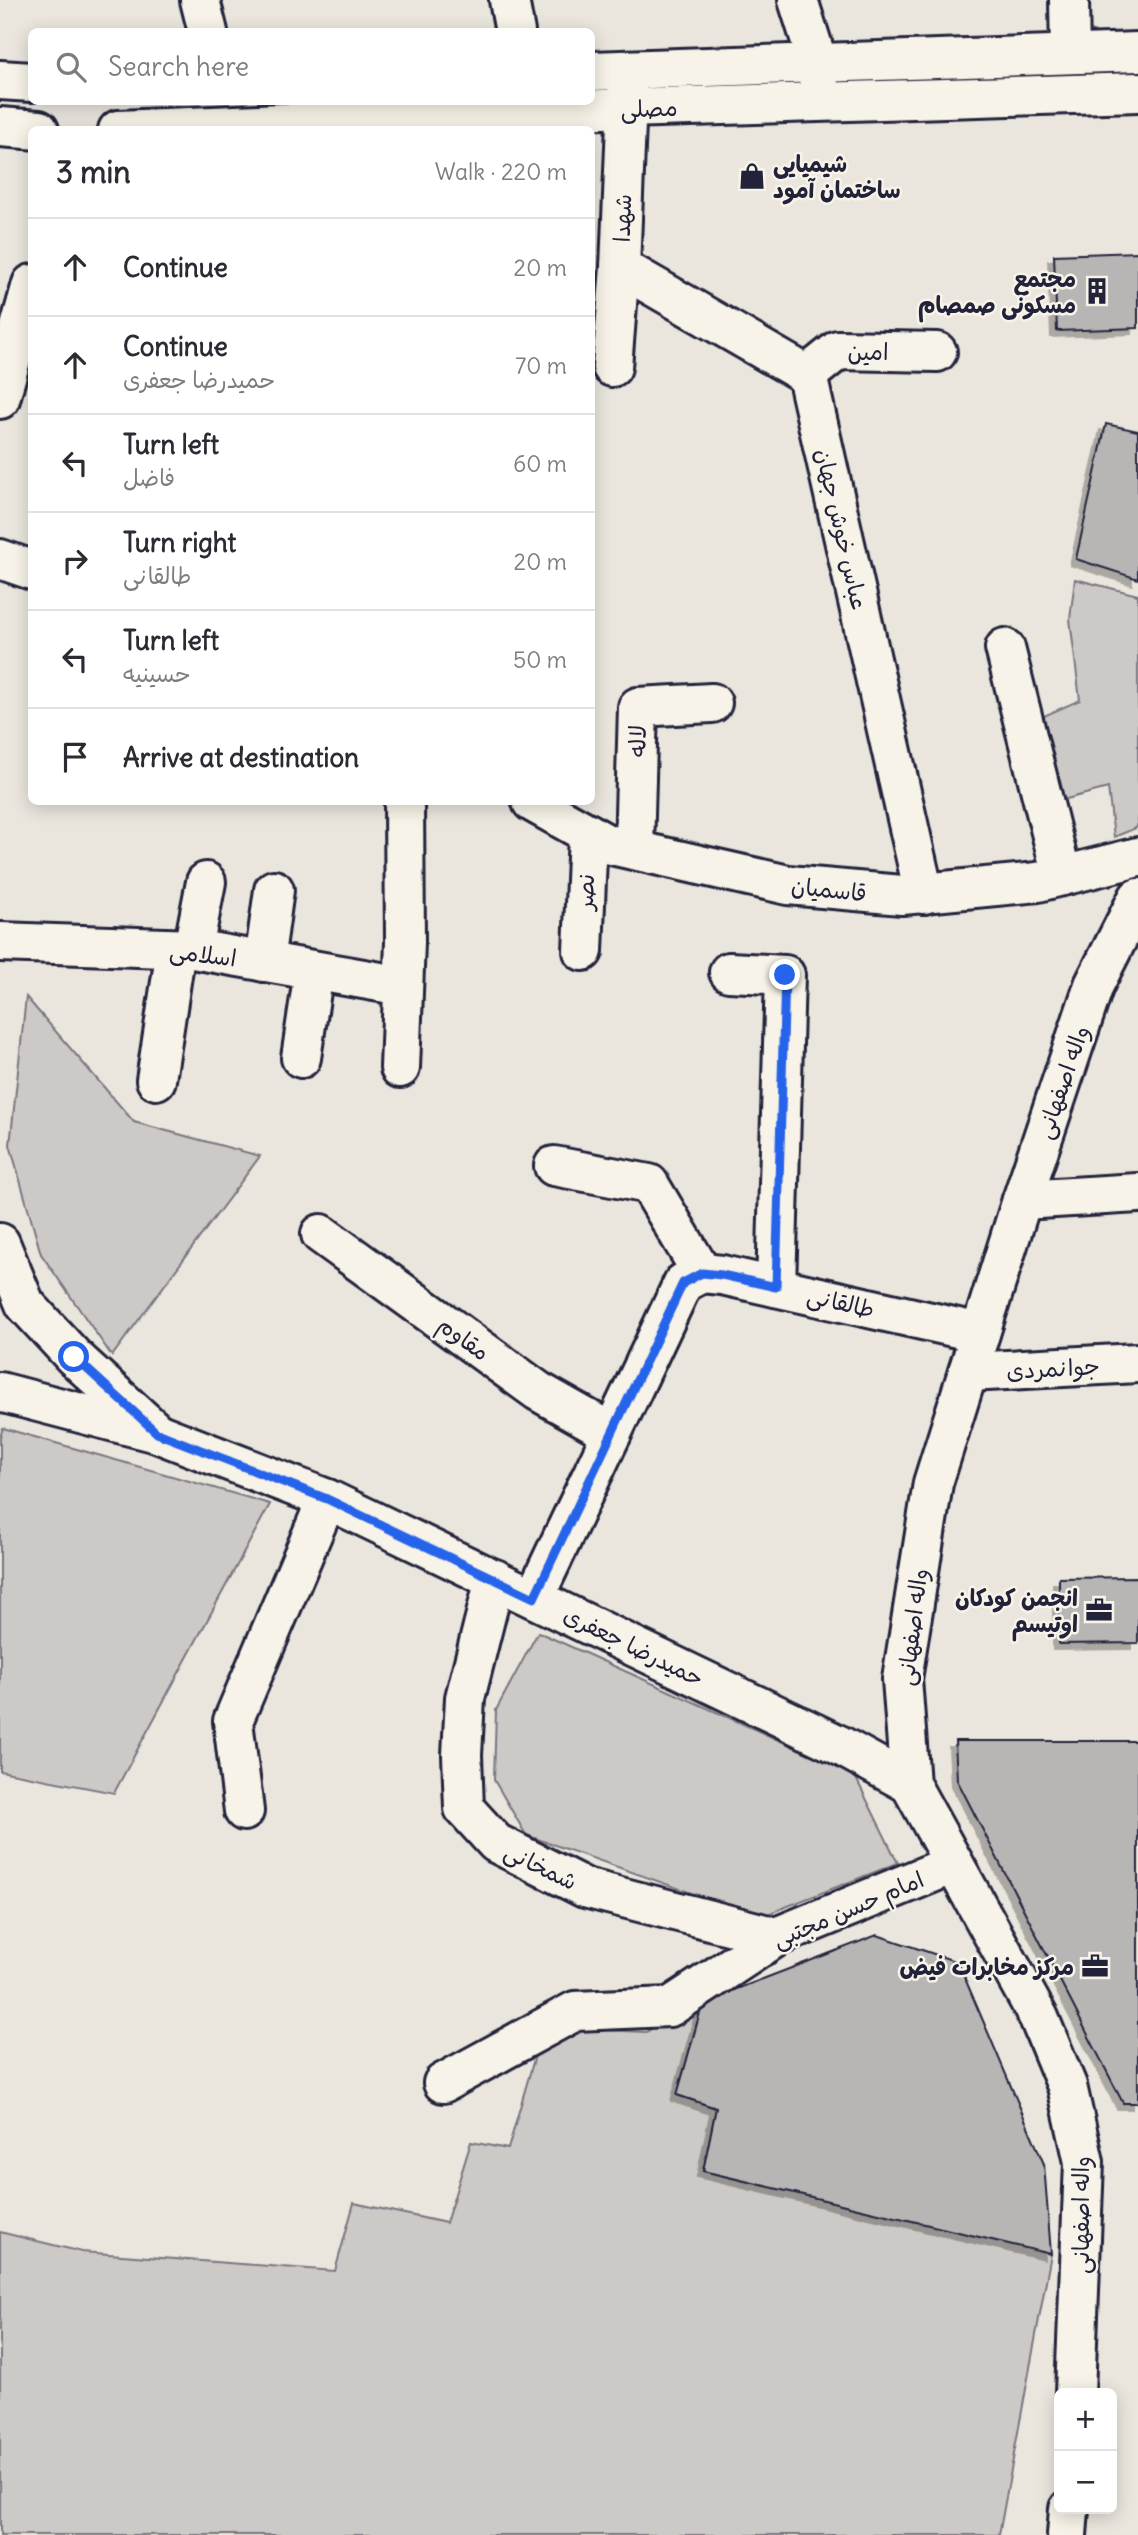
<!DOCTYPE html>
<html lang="en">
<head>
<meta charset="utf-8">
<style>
	body { margin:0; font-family:Delius,"Playpen Sans Arabic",sans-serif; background:#f2f2f3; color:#2b2b33 }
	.controls { position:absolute; right:21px; bottom:21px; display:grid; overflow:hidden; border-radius:10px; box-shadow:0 4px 18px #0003 }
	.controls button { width:63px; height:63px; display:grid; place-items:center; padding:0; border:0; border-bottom:2px solid #e1e1e2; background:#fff; color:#2b2b33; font:35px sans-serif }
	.stop { position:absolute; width:21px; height:21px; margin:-16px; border:5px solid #2563eb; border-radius:50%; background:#fff }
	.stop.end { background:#2563eb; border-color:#fff; box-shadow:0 2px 7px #0008 }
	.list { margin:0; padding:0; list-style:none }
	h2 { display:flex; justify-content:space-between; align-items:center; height:91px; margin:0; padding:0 28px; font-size:30px }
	h2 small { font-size:23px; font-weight:400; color:#7c7c81 }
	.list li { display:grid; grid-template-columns:46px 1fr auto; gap:21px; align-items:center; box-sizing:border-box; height:98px; padding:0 28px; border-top:2px solid #e1e1e2 }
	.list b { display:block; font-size:26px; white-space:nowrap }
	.list p { margin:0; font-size:23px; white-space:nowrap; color:#7c7c81 }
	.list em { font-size:23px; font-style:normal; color:#7c7c81 }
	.icon { flex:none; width:38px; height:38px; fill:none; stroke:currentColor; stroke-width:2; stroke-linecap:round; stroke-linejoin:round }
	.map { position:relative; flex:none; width:1138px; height:2535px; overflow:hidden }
	.search { position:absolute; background:#fff; box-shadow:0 4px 18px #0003; left:28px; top:28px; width:567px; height:77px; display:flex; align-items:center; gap:18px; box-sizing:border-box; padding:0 24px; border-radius:10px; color:#7c7c81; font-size:26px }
	.panel { position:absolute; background:#fff; box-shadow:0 4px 18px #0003; left:28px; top:126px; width:567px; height:679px; border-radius:10px }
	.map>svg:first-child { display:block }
	.green { fill:#cdc9c6; stroke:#787680; stroke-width:2 }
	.building { fill:#b8b6b5; stroke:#22223b; stroke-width:2; filter:url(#shadow) }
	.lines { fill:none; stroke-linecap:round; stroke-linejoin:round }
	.minor-casing { stroke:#22223b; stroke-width:44 }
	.tertiary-casing { stroke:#22223b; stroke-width:44 }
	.secondary-casing { stroke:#22223b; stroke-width:44 }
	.minor { stroke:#f7f3e8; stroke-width:38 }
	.tertiary { stroke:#f7f3e8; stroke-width:38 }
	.secondary { stroke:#f7f3e8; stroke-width:38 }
	.route { stroke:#2563eb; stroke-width:9 }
	.labels { text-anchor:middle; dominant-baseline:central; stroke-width:5; stroke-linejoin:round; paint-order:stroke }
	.street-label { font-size:23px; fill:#22223b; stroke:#f7f3e8 }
	.poi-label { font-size:23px; font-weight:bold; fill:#22223b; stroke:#f7f3e8; text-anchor:end }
</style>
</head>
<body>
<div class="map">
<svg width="1138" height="2535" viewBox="0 0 1138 2535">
	<defs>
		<filter id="shadow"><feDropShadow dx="-6" dy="6" stdDeviation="0" flood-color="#0004"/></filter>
	</defs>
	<rect width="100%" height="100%" fill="#eae6de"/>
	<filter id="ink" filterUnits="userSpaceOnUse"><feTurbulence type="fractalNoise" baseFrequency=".0143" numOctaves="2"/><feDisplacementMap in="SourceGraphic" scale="14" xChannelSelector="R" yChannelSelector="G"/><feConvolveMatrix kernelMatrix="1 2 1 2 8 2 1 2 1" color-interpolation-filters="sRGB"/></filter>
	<g filter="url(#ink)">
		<g class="green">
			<polygon points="1075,579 1138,595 1138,824 1136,828 1114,837 1108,788 1055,802 1035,720 1080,700 1070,619"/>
			<polygon points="26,997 134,1122 260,1156 112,1356 41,1254 10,1145"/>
			<polygon points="3,1428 270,1504 114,1793 0,1771 0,1437"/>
			<polygon points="538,1632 854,1774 898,1863 760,1917 526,1835 494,1780 496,1710"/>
			<polygon points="703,2002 677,2095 716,2108 703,2171 1051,2254 999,2535 0,2535 0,2232 82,2252 335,2271 354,2203 446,2223 471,2142 508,2149 536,2052 579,2029 646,2032"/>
		</g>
		<g class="building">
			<polygon points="1138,252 1138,328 1057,331 1054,255"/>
			<polygon points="1106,424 1138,431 1138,579 1076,559"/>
			<polygon points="1138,1577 1138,1643 1059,1644 1059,1578"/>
			<polygon points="955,1741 1138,1741 1138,2103 1123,2103 957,1780"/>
			<polygon points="877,1935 958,1962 1044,2164 1051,2254 703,2171 716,2108 677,2095 703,2002"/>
		</g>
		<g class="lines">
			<defs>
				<g id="minor">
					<polyline points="200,0 208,32"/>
					<polyline points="509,0 515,32"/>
					<polyline points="798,0 818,63 819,96"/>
					<polyline points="1069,0 1070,54"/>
					<polyline points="620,267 807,375 924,894"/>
					<polyline points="612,367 620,267 628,75"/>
					<polyline points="807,375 838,350 937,352"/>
					<polyline points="0,559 32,570"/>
					<polyline points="1005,648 1062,876"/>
					<polyline points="532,802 607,844 788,885 902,895 1038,882 1138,857"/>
					<polyline points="634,850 638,707 712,703"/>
					<polyline points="0,942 193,949 403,986"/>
					<polyline points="193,949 206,882"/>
					<polyline points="583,951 588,833"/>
					<polyline points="264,962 274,890"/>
					<polyline points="729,972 785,975 776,1287"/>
					<polyline points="301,1058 314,971"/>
					<polyline points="400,1068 405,942 404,802"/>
					<polyline points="156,1080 176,949"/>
					<polyline points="554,1166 649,1184 702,1273"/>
					<polyline points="1022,1200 1138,1193"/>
					<polyline points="321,1234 538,1391 612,1433"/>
					<polyline points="0,1243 25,1304 74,1357 153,1429"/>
					<polyline points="702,1273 722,1275 980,1333"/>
					<polyline points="968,1372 1138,1363"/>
					<polyline points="0,1392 157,1433 327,1499 841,1746 910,1784"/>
					<polyline points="495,1579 465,1698 462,1755 464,1808 496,1843 585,1888 776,1937"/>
					<polyline points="534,1598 683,1283 702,1273"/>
					<polyline points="244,1811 233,1721 327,1499"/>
					<polyline points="443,2083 575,2011 670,2007 776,1937 954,1864"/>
				</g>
				<g id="tertiary">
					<polyline points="0,399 32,284"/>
					<polyline points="1075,2393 1084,2162 1067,2086 1039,2018 910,1784 902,1679 933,1483 1022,1200 1094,985 1138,898"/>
					<polyline points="1067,2535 1069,2509"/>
				</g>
				<g id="secondary">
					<polyline points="592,71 1138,52"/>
					<polyline points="0,80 32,82"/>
					<polyline points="0,127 39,130"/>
					<polyline points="118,130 626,108 1138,92"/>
				</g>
			</defs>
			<use href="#minor" class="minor-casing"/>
			<use href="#tertiary" class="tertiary-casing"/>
			<use href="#secondary" class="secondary-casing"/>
			<use href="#minor" class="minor"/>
			<use href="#tertiary" class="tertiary"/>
			<use href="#secondary" class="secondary"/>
		</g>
	</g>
	<g class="lines" filter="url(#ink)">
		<polyline class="route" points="74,1357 157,1433 327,1499 534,1598 683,1283 702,1273 722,1275 776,1287 785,975"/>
	</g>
	<defs>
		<symbol id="shop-bare" viewBox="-9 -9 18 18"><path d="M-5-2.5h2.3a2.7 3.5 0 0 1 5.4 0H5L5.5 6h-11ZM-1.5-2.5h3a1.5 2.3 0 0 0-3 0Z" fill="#22223b" stroke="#f7f3e8" stroke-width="2.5" paint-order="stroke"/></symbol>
		<symbol id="building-bare" viewBox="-9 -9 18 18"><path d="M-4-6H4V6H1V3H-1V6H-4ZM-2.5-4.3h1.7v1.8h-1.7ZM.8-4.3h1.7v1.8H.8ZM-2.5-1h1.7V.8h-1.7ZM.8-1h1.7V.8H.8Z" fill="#22223b" stroke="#f7f3e8" stroke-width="2.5" paint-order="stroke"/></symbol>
		<symbol id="office-bare" viewBox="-9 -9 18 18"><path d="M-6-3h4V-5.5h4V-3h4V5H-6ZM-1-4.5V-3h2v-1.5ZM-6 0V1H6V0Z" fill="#22223b" stroke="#f7f3e8" stroke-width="2.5" paint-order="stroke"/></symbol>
	</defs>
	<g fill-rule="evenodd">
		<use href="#shop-bare" x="733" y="157" width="38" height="38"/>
		<use href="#building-bare" x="1078" y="272" width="38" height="38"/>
		<use href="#office-bare" x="1080" y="1591" width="38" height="38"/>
		<use href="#office-bare" x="1076" y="1947" width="38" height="38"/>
	</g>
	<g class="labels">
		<g class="street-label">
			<text transform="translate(649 108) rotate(-2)">مصلی</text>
			<text transform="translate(622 218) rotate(-88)">شهدا</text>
			<text x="868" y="351">امین</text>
			<text transform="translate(842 529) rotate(77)">عباس خوش جهان</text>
			<text transform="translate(637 741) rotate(-89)">لاله</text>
			<text transform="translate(829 889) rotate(6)">قاسمیان</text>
			<text transform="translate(585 892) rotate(-88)">نصر</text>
			<text transform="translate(203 954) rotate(7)">اسلامی</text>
			<text transform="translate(1062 1082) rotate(-71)">واله اصفهانی</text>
			<text transform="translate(841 1302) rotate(13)">طالقانی</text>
			<text transform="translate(464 1338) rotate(36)">مقاوم</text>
			<text transform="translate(1053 1368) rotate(-3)">جوانمردی</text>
			<text transform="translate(912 1627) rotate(-83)">واله اصفهانی</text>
			<text transform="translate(634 1646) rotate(26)">حمیدرضا جعفری</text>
			<text transform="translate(541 1866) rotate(26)">شمخانی</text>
			<text transform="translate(848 1909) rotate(-23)">امام حسن مجتبی</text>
			<text transform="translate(1080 2215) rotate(-90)">واله اصفهانی</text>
		</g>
		<g class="poi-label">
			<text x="773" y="163" text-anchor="start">شیمیایی<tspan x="773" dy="26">ساختمان آمود</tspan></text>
			<text x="1076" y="278">مجتمع<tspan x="1076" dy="26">مسکونی صمصام</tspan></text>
			<text x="1078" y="1597">انجمن کودکان<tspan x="1078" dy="26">اوتیسم</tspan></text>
			<text x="1074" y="1966">مرکز مخابرات فیض</text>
		</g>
	</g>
</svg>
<div class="controls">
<button>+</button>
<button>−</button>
</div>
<div class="stop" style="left:74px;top:1357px"></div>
<div class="stop end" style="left:785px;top:975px"></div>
<div class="search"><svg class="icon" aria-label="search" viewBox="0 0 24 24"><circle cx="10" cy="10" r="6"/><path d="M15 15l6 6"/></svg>Search here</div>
<section class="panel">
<h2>3 min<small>Walk · 220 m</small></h2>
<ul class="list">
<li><svg class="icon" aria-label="ahead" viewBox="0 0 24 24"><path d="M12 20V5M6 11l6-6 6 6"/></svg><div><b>Continue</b></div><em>20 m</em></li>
<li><svg class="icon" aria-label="ahead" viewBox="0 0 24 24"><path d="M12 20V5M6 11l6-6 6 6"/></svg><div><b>Continue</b><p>حمیدرضا جعفری</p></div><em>70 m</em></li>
<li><svg class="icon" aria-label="left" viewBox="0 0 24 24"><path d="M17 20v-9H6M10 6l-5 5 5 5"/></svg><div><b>Turn left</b><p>فاضل</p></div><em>60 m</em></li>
<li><svg class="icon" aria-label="right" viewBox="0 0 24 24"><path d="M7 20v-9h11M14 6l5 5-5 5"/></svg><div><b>Turn right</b><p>طالقانی</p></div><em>20 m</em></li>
<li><svg class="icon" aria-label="left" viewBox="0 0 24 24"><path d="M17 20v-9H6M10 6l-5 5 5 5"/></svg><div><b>Turn left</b><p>حسینیه</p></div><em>50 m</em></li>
<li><svg class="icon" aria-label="arrive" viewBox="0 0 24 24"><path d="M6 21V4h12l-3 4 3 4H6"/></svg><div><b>Arrive at destination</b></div></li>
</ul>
</section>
</div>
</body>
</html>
